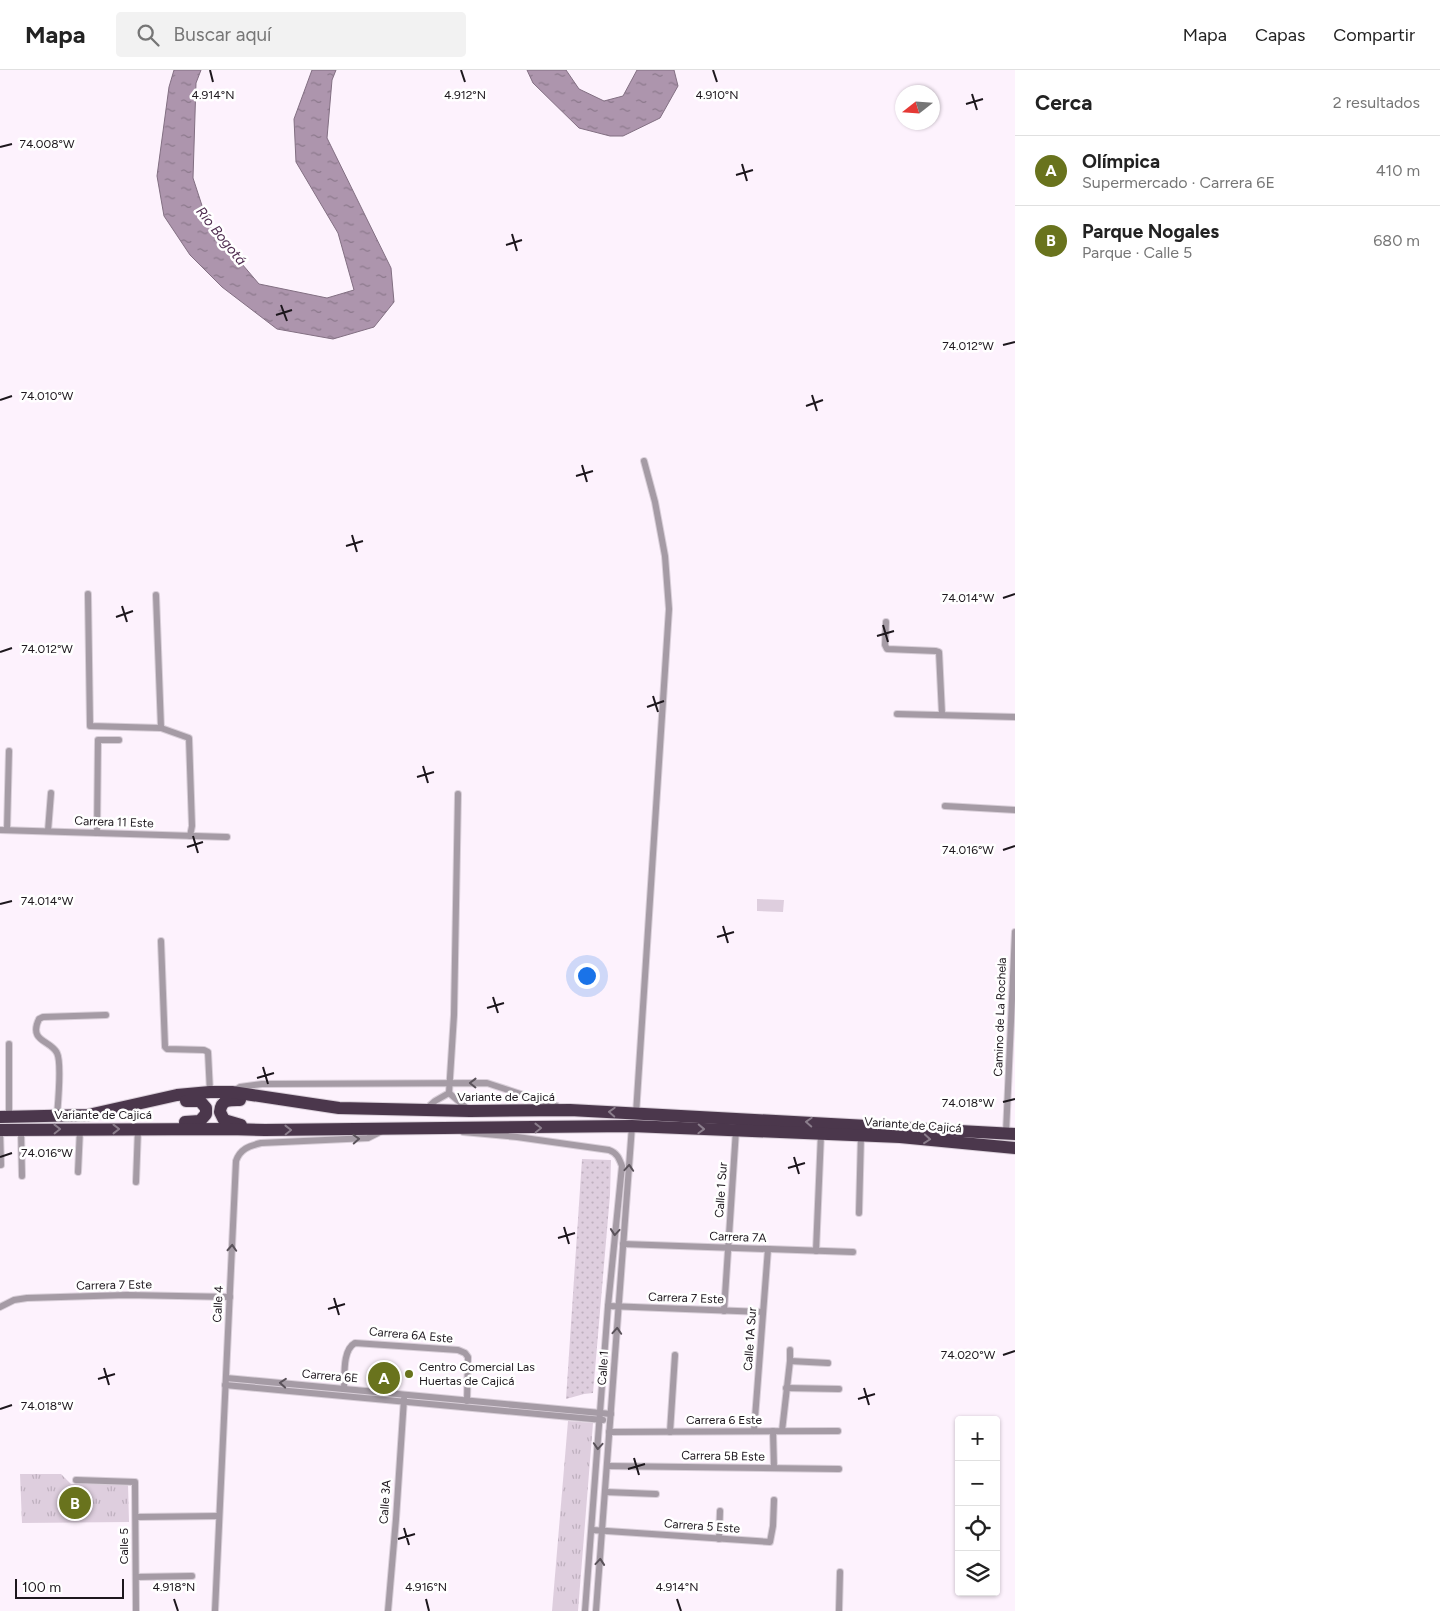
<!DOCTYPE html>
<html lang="es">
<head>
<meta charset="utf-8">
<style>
	body { margin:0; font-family:Figtree,sans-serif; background:#f2f2f2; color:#222 }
	.controls { position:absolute; right:15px; bottom:15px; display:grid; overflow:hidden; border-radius:5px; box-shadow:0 1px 4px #0004 }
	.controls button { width:45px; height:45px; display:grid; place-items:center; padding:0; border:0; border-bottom:1px solid #e0e0e0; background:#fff; color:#222; font:25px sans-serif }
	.compass { position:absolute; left:895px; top:15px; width:45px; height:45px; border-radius:50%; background:#fff; box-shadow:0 1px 4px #0004; rotate:253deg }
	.scale { position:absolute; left:15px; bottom:12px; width:109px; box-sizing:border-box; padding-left:5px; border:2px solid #1d171d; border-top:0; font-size:14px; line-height:18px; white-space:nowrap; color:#1d171d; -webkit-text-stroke:4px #fff; paint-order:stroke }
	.you { position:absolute; left:586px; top:905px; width:18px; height:18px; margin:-12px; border:4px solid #fff; border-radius:50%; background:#1a73e8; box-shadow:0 0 0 8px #1a73e833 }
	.badge { display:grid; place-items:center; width:32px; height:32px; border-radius:50%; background:#69731d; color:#fff; font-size:16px; font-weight:700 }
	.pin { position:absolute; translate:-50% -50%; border:2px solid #fff; box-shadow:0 1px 5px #0006 }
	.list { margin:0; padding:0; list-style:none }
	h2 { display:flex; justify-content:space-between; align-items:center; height:65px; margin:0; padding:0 20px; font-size:21px }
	h2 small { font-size:16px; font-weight:400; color:#767676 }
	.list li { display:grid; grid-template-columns:32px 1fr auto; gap:15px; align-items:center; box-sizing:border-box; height:70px; padding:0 20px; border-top:1px solid #e0e0e0 }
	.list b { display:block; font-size:19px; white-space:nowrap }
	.list p { margin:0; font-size:16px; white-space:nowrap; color:#767676 }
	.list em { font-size:16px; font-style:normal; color:#767676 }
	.icon { flex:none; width:28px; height:28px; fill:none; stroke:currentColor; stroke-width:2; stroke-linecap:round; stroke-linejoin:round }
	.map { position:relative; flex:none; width:1015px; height:1541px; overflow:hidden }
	header { display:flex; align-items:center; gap:30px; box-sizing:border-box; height:70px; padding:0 25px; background:#fff; border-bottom:1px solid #e0e0e0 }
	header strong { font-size:24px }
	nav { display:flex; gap:28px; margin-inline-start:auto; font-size:18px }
	.search { width:350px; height:45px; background:#f2f2f2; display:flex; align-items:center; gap:12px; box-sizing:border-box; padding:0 18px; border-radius:5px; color:#767676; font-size:19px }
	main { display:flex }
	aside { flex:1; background:#fff }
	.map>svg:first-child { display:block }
	.grass { fill:url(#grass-dots) }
	.park { fill:url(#park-tufts) }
	.pitch { fill:#decede }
	.water { fill:url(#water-ripples); stroke:#826f82 }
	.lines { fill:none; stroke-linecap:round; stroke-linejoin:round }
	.street-casing { stroke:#d9cfd9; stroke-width:8 }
	.highway-casing { stroke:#d9cfd9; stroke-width:14 }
	.street { stroke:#a59ba5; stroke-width:6 }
	.highway { stroke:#4b374c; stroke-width:12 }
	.oneway { stroke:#5a525a }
	.oneway2 { stroke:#8a7d8b }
	.ticks { fill:none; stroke:#1d171d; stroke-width:2 }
	.poi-dot { fill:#69731d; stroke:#fff; stroke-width:2 }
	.labels { text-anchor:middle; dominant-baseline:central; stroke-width:5; stroke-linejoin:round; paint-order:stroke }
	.street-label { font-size:12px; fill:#1d171d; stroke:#fff }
	.poi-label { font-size:12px; fill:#1d171d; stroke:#fff; text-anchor:start }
	.water-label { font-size:14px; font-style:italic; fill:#4f2c50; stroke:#fff }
	.ticks-label { font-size:12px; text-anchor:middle; fill:#1d171d; stroke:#fff; stroke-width:5; stroke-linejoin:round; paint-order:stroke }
</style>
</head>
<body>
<header>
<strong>Mapa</strong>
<div class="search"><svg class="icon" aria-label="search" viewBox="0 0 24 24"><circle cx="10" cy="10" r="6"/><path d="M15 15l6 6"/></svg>Buscar aquí</div>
<nav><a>Mapa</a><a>Capas</a><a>Compartir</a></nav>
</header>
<main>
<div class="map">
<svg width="1015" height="1541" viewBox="0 0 1015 1541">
	<defs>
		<pattern id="grass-dots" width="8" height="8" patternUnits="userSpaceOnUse" patternTransform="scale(1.25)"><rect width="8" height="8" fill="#decede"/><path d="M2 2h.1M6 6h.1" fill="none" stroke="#beb0be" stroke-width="1.8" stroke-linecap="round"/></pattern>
		<pattern id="park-tufts" width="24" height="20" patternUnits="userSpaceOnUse" patternTransform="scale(1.25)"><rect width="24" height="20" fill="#decede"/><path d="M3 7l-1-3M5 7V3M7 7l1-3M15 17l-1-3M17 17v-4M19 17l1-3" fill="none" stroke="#beb0be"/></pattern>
		<pattern id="water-ripples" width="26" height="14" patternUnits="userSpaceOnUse" patternTransform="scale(1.25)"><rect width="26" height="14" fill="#ad95ad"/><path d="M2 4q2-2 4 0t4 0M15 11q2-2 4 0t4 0" fill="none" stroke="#8c798c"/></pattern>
	</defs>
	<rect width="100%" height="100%" fill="#fdf2fd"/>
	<polygon class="grass" points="582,1089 611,1090 610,1125 593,1323 584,1324 566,1329"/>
	<g class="park">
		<polygon points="568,1351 593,1353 578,1541 552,1541"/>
		<polygon points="20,1404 61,1404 71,1414 128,1414 129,1452 22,1453"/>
	</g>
	<polygon class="pitch" points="757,829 784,830 783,842 757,841"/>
	<g class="water">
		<polygon points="174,0 201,0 196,13 193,108 208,154 259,214 327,228 354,220 338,163 296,92 294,49 312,0 336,0 332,10 327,68 391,198 394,232 374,257 333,269 277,259 222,217 190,185 164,146 157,106 169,17"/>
		<polygon points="527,0 566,0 579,19 604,31 623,26 637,0 674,0 678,16 660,48 623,66 610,66 579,58 533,13"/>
	</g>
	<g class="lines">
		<defs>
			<g id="street">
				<polyline points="88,524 90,656 161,658 189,668 192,756 190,766"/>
				<polyline points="156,525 161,658"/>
				<polyline points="886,552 885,575 887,579 936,581 939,582 942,644"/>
				<polyline points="897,644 1015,647"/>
				<polyline points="945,736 1015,740"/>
				<polyline points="0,760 227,767"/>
				<polyline points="7,760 9,681"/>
				<polyline points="48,761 51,723"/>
				<polyline points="97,763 98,670 119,670"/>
				<polyline points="161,871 165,977 167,979 204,980 208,982 210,1022"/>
				<polyline points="9,974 9,1046"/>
				<polyline points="234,1021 240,1017 262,1014 487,1013 557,1036"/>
				<polyline points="449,1023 454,945 458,724"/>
				<polyline points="449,1023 469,1040"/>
				<polyline points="426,1039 435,1031 449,1023"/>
				<polyline points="636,1044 669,539 665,486 655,432 644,391"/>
				<path d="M 57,1046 C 58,1033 62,993 57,983 C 51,970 28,972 39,949 L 43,947 L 106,945"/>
				<polyline points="0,1060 1,1095"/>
				<polyline points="21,1060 22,1106"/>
				<path d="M 463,1062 L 517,1067 L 609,1080 C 617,1083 619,1088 622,1096 L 608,1236 L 585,1541"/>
				<polyline points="1006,1063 1015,862"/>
				<polyline points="78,1102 80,1059"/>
				<polyline points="136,1112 138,1059"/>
				<polyline points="859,1143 861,1065"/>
				<polyline points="623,1174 853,1182"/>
				<polyline points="816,1181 821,1064"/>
				<polyline points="608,1236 763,1242"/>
				<polyline points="0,1237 14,1230 27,1228 127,1225 230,1227"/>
				<polyline points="724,1241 736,1060"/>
				<polyline points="790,1291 828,1293"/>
				<polyline points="226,1308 611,1344"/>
				<polyline points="225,1315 603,1350"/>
				<polyline points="786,1318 839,1319"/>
				<path d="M 344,1319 C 345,1306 342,1280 355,1273 L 458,1280 L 465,1283 L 468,1287 L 467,1331"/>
				<polyline points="754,1361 768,1179"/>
				<polyline points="773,1361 774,1398"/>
				<polyline points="782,1361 790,1291 790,1280"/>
				<polyline points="609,1362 838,1361"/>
				<polyline points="670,1362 675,1285"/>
				<polyline points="607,1396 839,1399"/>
				<polyline points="76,1410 135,1412 136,1541"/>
				<polyline points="605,1422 656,1424"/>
				<polyline points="136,1447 219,1446"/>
				<polyline points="592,1460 770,1472 773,1456 774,1430"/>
				<polyline points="719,1469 720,1441"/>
				<polyline points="136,1507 192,1506"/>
				<path d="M 215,1541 L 236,1091 C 240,1079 249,1076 261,1073 L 368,1068 L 382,1061"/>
				<polyline points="388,1541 396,1449 404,1329"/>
				<polyline points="596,1541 632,1056"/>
				<polyline points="839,1541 840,1502"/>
			</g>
			<g id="highway">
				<path d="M 240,1030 C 230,1030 221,1029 220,1042 L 224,1050 L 241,1055"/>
				<polyline points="0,1047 88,1045 177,1025 210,1022 232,1022 339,1038 470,1041 570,1040 1015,1064"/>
				<polyline points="185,1052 200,1051 206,1044 206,1038 200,1031 186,1031"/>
				<polyline points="0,1060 229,1059 265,1060 632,1056 900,1067 1015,1078"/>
			</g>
		</defs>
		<use href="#street" class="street-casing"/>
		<use href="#highway" class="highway-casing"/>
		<use href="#street" class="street"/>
		<use href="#highway" class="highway"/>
	</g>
	<defs><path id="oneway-chevron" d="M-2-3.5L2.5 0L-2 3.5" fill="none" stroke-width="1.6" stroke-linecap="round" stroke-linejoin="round" transform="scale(1.25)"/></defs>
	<g class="oneway">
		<use href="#oneway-chevron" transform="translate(473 1013) rotate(-179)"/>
		<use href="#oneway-chevron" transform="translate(356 1069) rotate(-3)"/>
		<use href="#oneway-chevron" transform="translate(629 1098) rotate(-86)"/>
		<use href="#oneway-chevron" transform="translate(615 1162) rotate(95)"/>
		<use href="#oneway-chevron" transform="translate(232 1178) rotate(-87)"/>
		<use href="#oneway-chevron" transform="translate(617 1261) rotate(-86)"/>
		<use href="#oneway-chevron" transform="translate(283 1313) rotate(-175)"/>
		<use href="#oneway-chevron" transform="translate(598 1376) rotate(94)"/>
		<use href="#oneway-chevron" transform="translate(600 1492) rotate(-85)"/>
	</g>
	<g class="oneway2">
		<use href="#oneway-chevron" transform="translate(612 1042) rotate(-177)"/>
		<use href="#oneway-chevron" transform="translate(809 1052) rotate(-177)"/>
		<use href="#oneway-chevron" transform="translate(538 1058) rotate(-1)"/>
		<use href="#oneway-chevron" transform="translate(57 1059) rotate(-1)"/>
		<use href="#oneway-chevron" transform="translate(116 1059)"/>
		<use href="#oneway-chevron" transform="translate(701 1059) rotate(2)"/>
		<use href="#oneway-chevron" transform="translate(288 1060) rotate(-1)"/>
		<use href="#oneway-chevron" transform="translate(927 1069) rotate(5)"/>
	</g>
	<path class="ticks" d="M 210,0 L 213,12M 461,0 L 465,12M 713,0 L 717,12M 972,24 L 977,40M 966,34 L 983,29M 0,77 L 12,74M 742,94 L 747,111M 736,105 L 753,100M 512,164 L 517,181M 506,175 L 522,170M 281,235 L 287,251M 276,245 L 292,240M 1003,275 L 1015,272M 812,325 L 817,341M 0,330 L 12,326M 806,336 L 823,330M 582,395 L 587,412M 576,406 L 593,401M 352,465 L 357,482M 346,476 L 363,471M 1003,528 L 1015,524M 122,536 L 127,552M 116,547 L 133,541M 883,555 L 888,572M 877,566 L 894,561M 0,582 L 12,578M 653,626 L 658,642M 647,637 L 664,631M 423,696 L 428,713M 417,707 L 434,702M 193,766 L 198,783M 187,777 L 203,772M 1003,780 L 1015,776M 0,834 L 12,831M 723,856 L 728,873M 717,867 L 734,862M 493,927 L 498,943M 487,938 L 504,933M 263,997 L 268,1014M 257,1008 L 274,1003M 1003,1032 L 1015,1029M 0,1087 L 12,1083M 794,1087 L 799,1104M 788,1098 L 805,1093M 564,1157 L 569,1174M 558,1168 L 575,1163M 334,1228 L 339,1245M 328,1239 L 345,1234M 1003,1285 L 1015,1281M 104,1298 L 109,1315M 98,1309 L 115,1304M 864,1318 L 869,1335M 858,1329 L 875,1324M 0,1339 L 12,1335M 634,1388 L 639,1405M 628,1399 L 645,1394M 404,1458 L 409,1475M 398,1469 L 415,1464M 174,1529 L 178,1541M 426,1529 L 429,1541M 677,1529 L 681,1541"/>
	<circle class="poi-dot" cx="409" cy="1304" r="5"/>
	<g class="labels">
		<g class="street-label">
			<text transform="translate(114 752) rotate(2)">Carrera 11 Este</text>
			<text transform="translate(1000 947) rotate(-88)">Camino de La Rochela</text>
			<text x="506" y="1027">Variante de Cajicá</text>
			<text x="103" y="1045">Variante de Cajicá</text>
			<text transform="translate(913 1055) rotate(4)">Variante de Cajicá</text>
			<text transform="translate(721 1120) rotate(-86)">Calle 1 Sur</text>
			<text transform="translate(738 1167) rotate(2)">Carrera 7A</text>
			<text transform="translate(114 1215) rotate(-1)">Carrera 7 Este</text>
			<text transform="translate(686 1228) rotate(2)">Carrera 7 Este</text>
			<text transform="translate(218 1234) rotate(-87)">Calle 4</text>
			<text transform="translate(411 1265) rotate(5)">Carrera 6A Este</text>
			<text transform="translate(750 1269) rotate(-86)">Calle 1A Sur</text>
			<text transform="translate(603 1298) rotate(-86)">Calle 1</text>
			<text transform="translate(330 1306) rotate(5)">Carrera 6E</text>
			<text x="724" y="1350">Carrera 6 Este</text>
			<text transform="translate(723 1386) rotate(1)">Carrera 5B Este</text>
			<text transform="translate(385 1432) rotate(-86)">Calle 3A</text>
			<text transform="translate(702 1456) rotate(4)">Carrera 5 Este</text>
			<text transform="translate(124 1476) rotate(-90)">Calle 5</text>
		</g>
		<g class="poi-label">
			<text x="419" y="1297">Centro Comercial Las<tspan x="419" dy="14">Huertas de Cajicá</tspan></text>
		</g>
		<g class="water-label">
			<text transform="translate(221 166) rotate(51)">Río Bogotá</text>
		</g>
	</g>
	<g class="ticks-label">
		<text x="213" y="29">4.914°N</text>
		<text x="465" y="29">4.912°N</text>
		<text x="717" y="29">4.910°N</text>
		<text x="47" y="78">74.008°W</text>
		<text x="968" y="280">74.012°W</text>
		<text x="47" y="330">74.010°W</text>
		<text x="968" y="532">74.014°W</text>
		<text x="47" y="583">74.012°W</text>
		<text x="968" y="784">74.016°W</text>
		<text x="47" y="835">74.014°W</text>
		<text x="968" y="1037">74.018°W</text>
		<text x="47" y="1087">74.016°W</text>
		<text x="968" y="1289">74.020°W</text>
		<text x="47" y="1340">74.018°W</text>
		<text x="174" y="1521">4.918°N</text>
		<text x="426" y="1521">4.916°N</text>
		<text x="677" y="1521">4.914°N</text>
	</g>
</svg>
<div class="controls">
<button>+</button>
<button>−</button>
<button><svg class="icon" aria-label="locate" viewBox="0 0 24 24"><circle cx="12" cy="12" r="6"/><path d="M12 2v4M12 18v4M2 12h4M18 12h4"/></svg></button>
<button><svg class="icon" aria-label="layers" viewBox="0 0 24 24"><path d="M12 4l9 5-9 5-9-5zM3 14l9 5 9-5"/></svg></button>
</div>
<svg class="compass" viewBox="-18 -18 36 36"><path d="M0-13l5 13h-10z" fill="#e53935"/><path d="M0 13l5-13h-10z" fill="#767676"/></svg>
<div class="scale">100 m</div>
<div class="you"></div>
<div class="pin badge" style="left:384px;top:1308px">A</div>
<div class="pin badge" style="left:75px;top:1433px">B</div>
</div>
<aside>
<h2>Cerca<small>2 resultados</small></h2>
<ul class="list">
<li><span class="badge">A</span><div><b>Olímpica</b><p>Supermercado · Carrera 6E</p></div><em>410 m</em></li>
<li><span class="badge">B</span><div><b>Parque Nogales</b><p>Parque · Calle 5</p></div><em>680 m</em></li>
</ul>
</aside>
</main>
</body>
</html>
